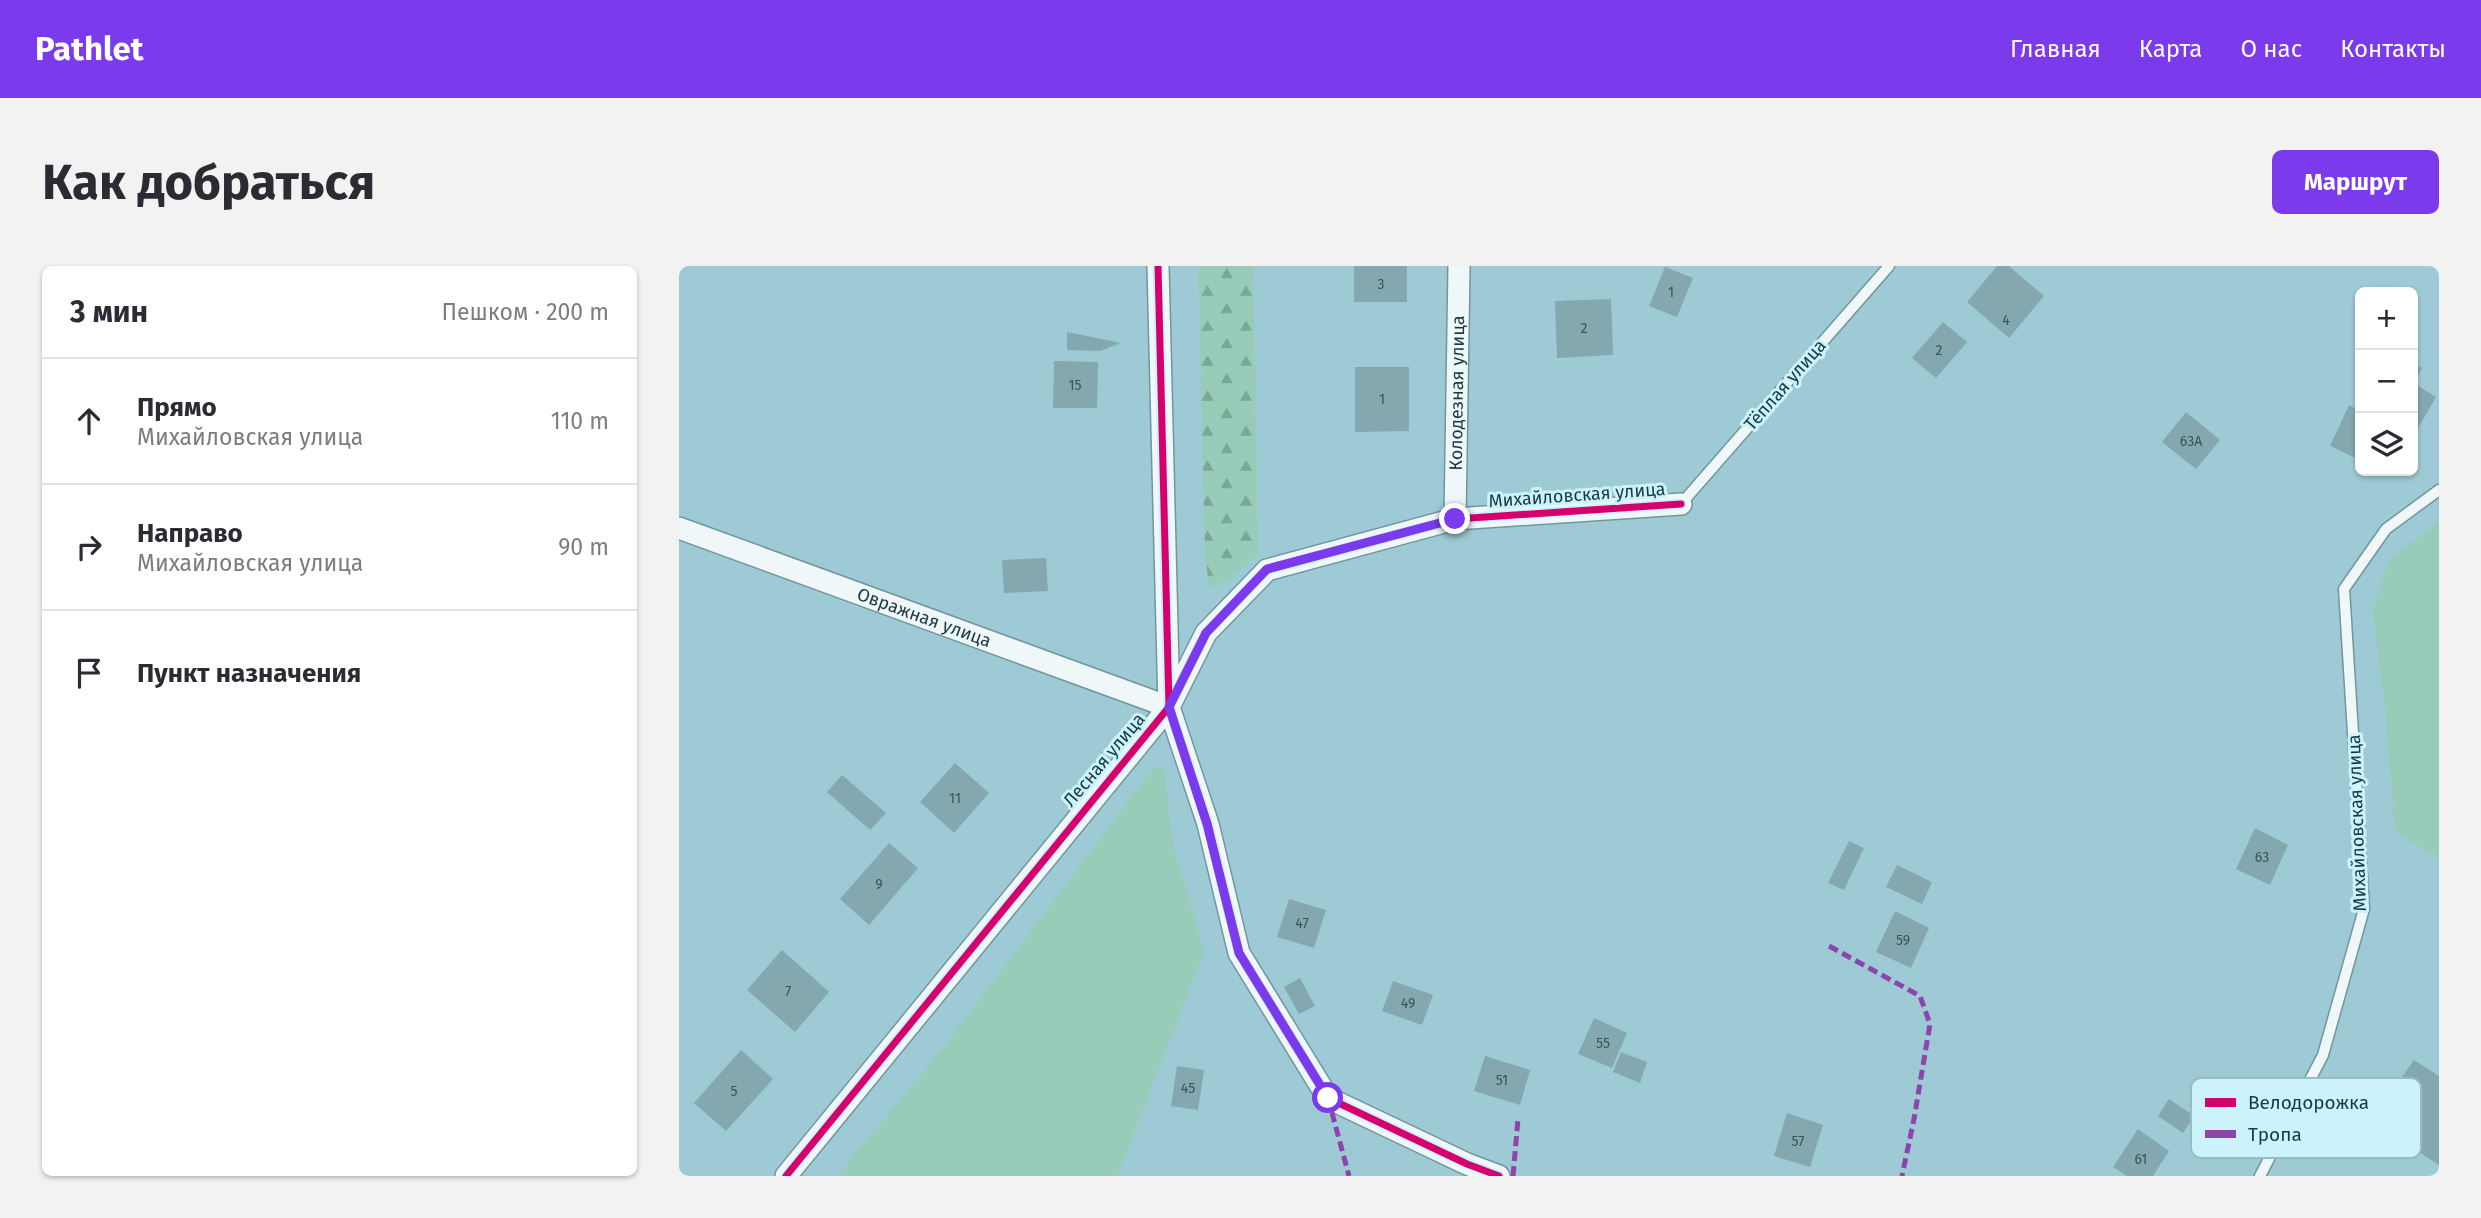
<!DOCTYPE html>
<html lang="ru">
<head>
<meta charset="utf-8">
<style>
	body { margin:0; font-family:"Fira Sans",sans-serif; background:#f2f2f3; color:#2b2b33 }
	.controls { position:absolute; right:21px; top:21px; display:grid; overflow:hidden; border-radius:10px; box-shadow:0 2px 5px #0004 }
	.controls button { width:63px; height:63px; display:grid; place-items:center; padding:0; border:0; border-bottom:2px solid #e1e1e2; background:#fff; color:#2b2b33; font:35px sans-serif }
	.stop { position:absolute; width:21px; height:21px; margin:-16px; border:5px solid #7c3aed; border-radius:50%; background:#fff }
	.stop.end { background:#7c3aed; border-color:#fff; box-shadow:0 2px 7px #0008 }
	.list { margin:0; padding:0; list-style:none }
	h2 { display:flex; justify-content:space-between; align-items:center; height:91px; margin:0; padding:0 28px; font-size:30px }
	h2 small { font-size:23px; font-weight:400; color:#7c7c81 }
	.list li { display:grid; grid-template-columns:46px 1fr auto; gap:21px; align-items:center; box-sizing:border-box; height:126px; padding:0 28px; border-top:2px solid #e1e1e2 }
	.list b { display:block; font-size:26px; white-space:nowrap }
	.list p { margin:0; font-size:23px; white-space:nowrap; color:#7c7c81 }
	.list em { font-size:23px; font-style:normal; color:#7c7c81 }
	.icon { flex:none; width:38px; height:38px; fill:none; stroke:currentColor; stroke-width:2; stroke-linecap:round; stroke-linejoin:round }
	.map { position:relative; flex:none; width:1760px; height:910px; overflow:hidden; border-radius:10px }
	header { display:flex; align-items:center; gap:42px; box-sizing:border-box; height:98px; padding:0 35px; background:#7c3aed; color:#fff }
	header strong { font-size:33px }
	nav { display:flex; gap:38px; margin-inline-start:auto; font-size:24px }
	.intro { display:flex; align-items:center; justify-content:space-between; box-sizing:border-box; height:168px; padding:0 42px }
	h1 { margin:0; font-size:49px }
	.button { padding:18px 32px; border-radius:10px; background:#7c3aed; color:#fff; font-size:24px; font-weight:700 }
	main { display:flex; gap:42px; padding:0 42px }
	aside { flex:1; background:#fff; border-radius:10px; box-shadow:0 2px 5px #0004 }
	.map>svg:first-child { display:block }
	.green { fill:#97ccb8 }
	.forest { fill:url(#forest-firs) }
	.building { fill:#84a8b0 }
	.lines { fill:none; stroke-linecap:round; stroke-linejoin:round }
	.lane-casing { stroke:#71969e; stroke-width:13 }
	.street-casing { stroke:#71969e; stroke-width:24 }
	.lane { stroke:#f0f7f9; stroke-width:10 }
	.street { stroke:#f0f7f9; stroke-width:21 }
	.quiet { stroke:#8e44ad; stroke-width:5; stroke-dasharray:10 5; stroke-linecap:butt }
	.cycleway-casing { stroke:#ccf3fc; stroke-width:11 }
	.cycleway { stroke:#d6006c; stroke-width:7 }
	.route { stroke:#7c3aed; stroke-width:9 }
	.labels { text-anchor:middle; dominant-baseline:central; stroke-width:6; stroke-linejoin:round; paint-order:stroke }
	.number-label { font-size:14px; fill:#33565e }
	.street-label { font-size:18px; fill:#183b42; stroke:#ccf3fc }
	.key { fill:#ccf3fc; stroke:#96bcc4; stroke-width:2 }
	.key-label { font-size:19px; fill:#183b42 }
</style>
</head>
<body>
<header>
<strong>Pathlet</strong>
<nav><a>Главная</a><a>Карта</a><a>О нас</a><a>Контакты</a></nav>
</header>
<div class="intro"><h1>Как добраться</h1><a class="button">Маршрут</a></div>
<main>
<aside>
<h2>3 мин<small>Пешком · 200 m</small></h2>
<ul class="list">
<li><svg class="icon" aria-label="ahead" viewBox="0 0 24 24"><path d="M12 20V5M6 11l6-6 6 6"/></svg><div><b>Прямо</b><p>Михайловская улица</p></div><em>110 m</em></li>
<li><svg class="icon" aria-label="right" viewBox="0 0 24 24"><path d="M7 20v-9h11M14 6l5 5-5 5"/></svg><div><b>Направо</b><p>Михайловская улица</p></div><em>90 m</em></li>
<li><svg class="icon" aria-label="arrive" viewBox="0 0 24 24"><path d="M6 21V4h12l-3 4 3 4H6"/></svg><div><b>Пункт назначения</b></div></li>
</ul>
</aside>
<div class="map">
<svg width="1760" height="910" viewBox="0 0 1760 910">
	<defs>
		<pattern id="forest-firs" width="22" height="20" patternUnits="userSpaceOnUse" patternTransform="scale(1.75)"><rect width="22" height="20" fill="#97ccb8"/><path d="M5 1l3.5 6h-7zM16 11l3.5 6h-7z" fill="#7aa797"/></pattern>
	</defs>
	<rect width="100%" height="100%" fill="#9dcad4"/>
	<g class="green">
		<polygon points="1760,256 1760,593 1716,565 1707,453 1694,344 1710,294"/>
		<polygon points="477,499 485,505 493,576 525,686 438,910 158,910 260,787"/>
	</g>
	<polygon class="forest" points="519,0 574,0 579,288 550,314 530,321 526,286"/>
	<g class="building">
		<rect x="675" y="0" width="53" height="36"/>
		<polygon points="1318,0 1330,0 1365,30 1330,72 1288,36"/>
		<polygon points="986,1 1014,12 998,51 970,40"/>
		<polygon points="932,33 934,89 878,92 876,35"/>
		<polygon points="1264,56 1288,76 1257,112 1233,92"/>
		<polygon points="388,66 442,77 421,85 388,84"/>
		<polygon points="375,95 419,96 418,142 374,142"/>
		<polygon points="1734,97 1743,102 1734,118"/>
		<polygon points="676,101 730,101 730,165 676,166"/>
		<polygon points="1738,119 1757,131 1734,171 1734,126"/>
		<polygon points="1670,139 1681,145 1681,194 1651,180"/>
		<polygon points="1507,146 1541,174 1517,203 1483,176"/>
		<polygon points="367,292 369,325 325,327 323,294"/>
		<polygon points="276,497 310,527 275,567 241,536"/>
		<polygon points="163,509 207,547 191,564 148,526"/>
		<polygon points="1576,562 1609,579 1591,619 1557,603"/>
		<polygon points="1170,575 1185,582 1165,624 1149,617"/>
		<polygon points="210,577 239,602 190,659 161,633"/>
		<polygon points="1218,599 1253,616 1243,638 1207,621"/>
		<polygon points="610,633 647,644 635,682 598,671"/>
		<polygon points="1216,645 1250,662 1232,702 1197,686"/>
		<polygon points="103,684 150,726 116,766 68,724"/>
		<polygon points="621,712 636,740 620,748 605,721"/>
		<polygon points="714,715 754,729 743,759 703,745"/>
		<polygon points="915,752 948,767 933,802 899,788"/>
		<polygon points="62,784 94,813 47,865 15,837"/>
		<polygon points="942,786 968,796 961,817 934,806"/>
		<polygon points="806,790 851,804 841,839 795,825"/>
		<polygon points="1735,794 1760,810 1760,899 1678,846 1690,828 1723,850 1740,823 1723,811"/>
		<polygon points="498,800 525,804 519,844 492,840"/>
		<polygon points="1490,833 1515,850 1504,867 1479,850"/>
		<polygon points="1108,847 1144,859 1131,901 1095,890"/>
		<polygon points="1459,863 1490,885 1474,910 1448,910 1434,901"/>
	</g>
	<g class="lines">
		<defs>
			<g id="lane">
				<polyline points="1002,238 1210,0"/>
				<polyline points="1581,910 1644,789 1685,643 1665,323 1707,263 1760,224"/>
			</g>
			<g id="street">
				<polyline points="479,0 490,441 529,558 560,687 649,832 788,898 820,910"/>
				<path id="s1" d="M 776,253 L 780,0"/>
				<path id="s2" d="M 0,262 L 490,441"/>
				<polyline points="107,910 490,441 527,367 588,304 776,253 1002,238"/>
			</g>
		</defs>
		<use href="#lane" class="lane-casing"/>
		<use href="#street" class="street-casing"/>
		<use href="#lane" class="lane"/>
		<use href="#street" class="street"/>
		<g class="quiet">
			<polyline points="1150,680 1241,730 1251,758 1235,853 1223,910"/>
			<polyline points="649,832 670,910"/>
			<polyline points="834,910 839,853"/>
		</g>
		<defs>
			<g id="cycleway">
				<polyline points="479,0 490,441 529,558 560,687 649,832 788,898 820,910"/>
				<polyline points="107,910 490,441 527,367 588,304 776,253 1002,238"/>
			</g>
		</defs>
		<use href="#cycleway" class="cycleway-casing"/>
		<use href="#cycleway" class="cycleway"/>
	</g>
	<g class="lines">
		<polyline class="route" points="649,832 560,687 528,558 490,441 527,367 588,303 776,253"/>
	</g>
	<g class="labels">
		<g class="number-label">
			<text x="702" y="18">3</text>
			<text x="992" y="26">1</text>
			<text x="1327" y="54">4</text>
			<text x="905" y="62">2</text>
			<text x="1260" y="84">2</text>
			<text x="396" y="119">15</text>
			<text x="703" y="133">1</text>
			<text x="1512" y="175">63А</text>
			<text x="276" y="532">11</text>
			<text x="1583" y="591">63</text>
			<text x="200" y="618">9</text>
			<text x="623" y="657">47</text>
			<text x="1224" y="674">59</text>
			<text x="109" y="725">7</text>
			<text x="729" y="737">49</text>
			<text x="924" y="777">55</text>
			<text x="823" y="814">51</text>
			<text x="509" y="822">45</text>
			<text x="55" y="825">5</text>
			<text x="1119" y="875">57</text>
			<text x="1462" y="893">61</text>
		</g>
		<g class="street-label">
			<text transform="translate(1106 119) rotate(-49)">Тёплая улица</text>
			<text stroke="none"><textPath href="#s1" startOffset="126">Колодезная улица</textPath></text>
			<text transform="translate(898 229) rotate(-4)">Михайловская улица</text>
			<text stroke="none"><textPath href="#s2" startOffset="261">Овражная улица</textPath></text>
			<text transform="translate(425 494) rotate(-50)">Лесная улица</text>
			<text transform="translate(1678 557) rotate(-92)">Михайловская улица</text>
		</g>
	</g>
	<rect x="1512" y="812" width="230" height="80" rx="10" class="key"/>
	<rect x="1526" y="832" width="31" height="9" fill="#d6006c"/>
	<rect x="1526" y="864" width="31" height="8" fill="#8e44ad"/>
	<g class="key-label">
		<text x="1569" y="843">Велодорожка</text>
		<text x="1569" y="875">Тропа</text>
	</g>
</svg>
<div class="controls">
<button>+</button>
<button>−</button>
<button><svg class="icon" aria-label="layers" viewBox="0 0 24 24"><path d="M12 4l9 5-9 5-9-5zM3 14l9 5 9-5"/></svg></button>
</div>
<div class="stop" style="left:649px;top:832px"></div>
<div class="stop end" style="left:776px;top:253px"></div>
</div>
</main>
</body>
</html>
